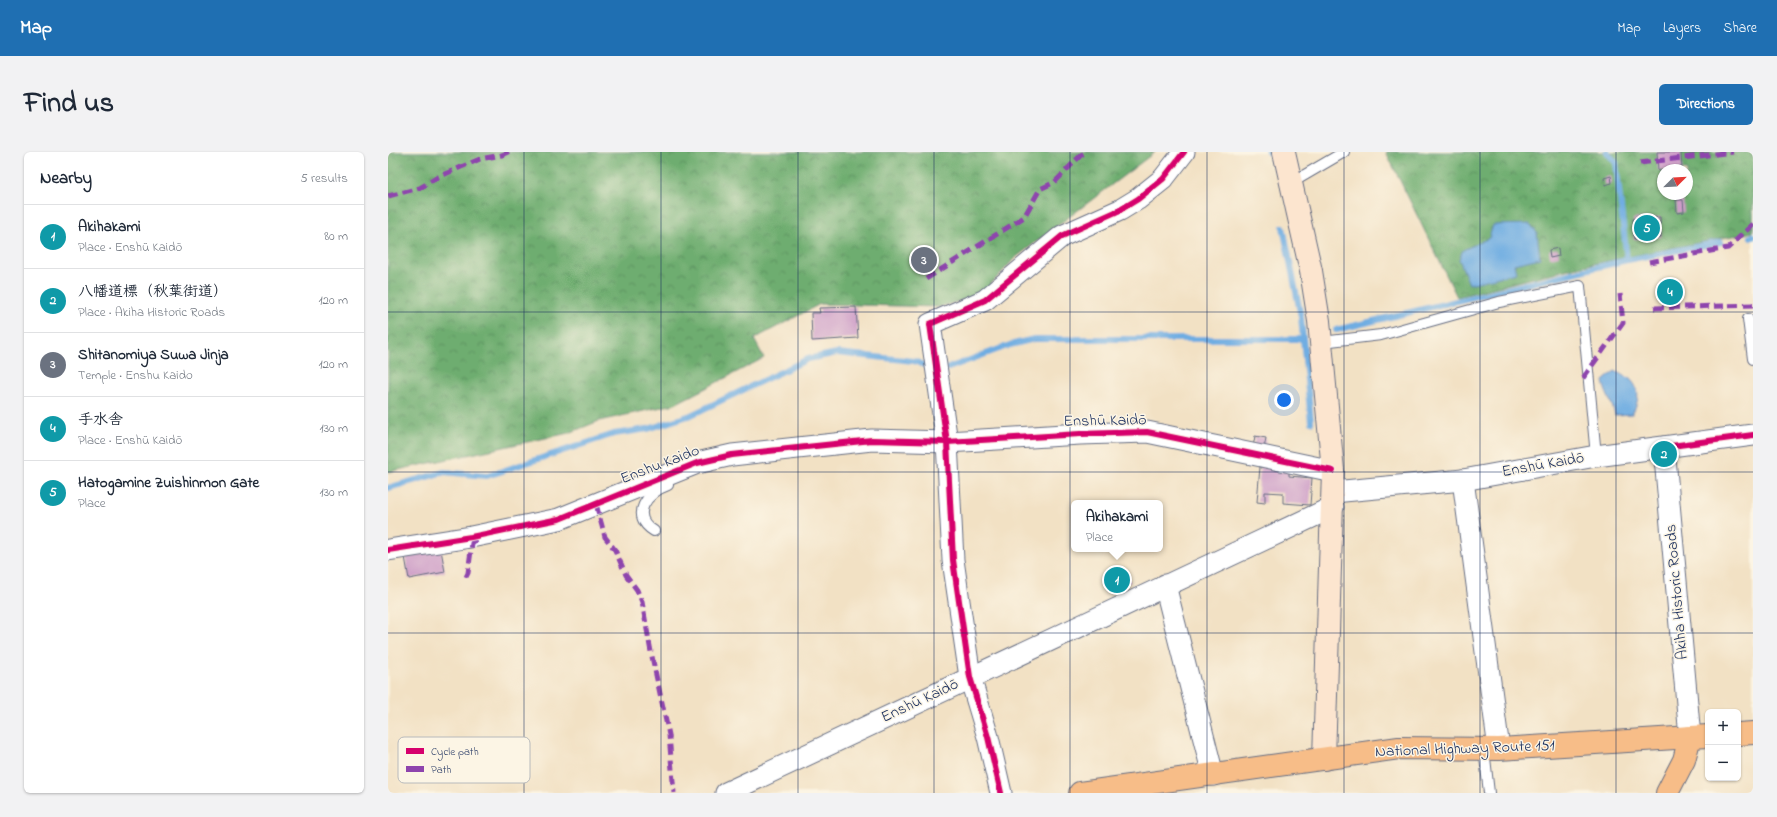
<!DOCTYPE html>
<html lang="en">
<head>
<meta charset="utf-8">
<style>
	body { margin:0; font-family:"Indie Flower","Klee One",sans-serif; background:#f2f2f3; color:#1f2937 }
	.controls { position:absolute; right:12px; bottom:12px; display:grid; overflow:hidden; border-radius:6px; box-shadow:0 1px 3px #0004 }
	.controls button { width:36px; height:36px; display:grid; place-items:center; padding:0; border:0; border-bottom:1px solid #e0e1e3; background:#fff; color:#1f2937; font:20px sans-serif }
	.compass { position:absolute; left:1269px; top:12px; width:36px; height:36px; border-radius:50%; background:#fff; box-shadow:0 1px 3px #0004; rotate:66deg }
	.you { position:absolute; left:896px; top:248px; width:14px; height:14px; margin:-10px; border:3px solid #fff; border-radius:50%; background:#1a73e8; box-shadow:0 0 0 6px #1a73e833 }
	.badge { display:grid; place-items:center; width:26px; height:26px; border-radius:50%; background:#1f6fb2; color:#fff; font-size:13px; font-weight:700 }
	.pin { position:absolute; translate:-50% -50%; border:2px solid #fff; box-shadow:0 1px 4px #0006 }
	.popup { position:absolute; left:683px; top:348px; width:92px; height:52px; box-sizing:border-box; display:grid; place-content:center; border-radius:6px; background:#fff; filter:drop-shadow(0 1px 3px #0005); font-size:13px; white-space:nowrap; color:#747a83 }
	.popup b { font-size:15px; color:#1f2937 }
	.popup::after { content:''; position:absolute; left:50%; top:100%; margin-left:-8px; border:8px solid transparent; border-top-color:#fff }
	.list { margin:0; padding:0; list-style:none }
	h2 { display:flex; justify-content:space-between; align-items:center; height:52px; margin:0; padding:0 16px; font-size:17px }
	h2 small { font-size:13px; font-weight:400; color:#747a83 }
	.list li { display:grid; grid-template-columns:26px 1fr auto; gap:12px; align-items:center; box-sizing:border-box; height:64px; padding:0 16px; border-top:1px solid #e0e1e3 }
	.list b { display:block; font-size:15px; white-space:nowrap }
	.list p { margin:0; font-size:13px; white-space:nowrap; color:#747a83 }
	.list em { font-size:13px; font-style:normal; color:#747a83 }
	.map { position:relative; flex:none; width:1365px; height:641px; overflow:hidden; border-radius:6px }
	header { display:flex; align-items:center; gap:24px; box-sizing:border-box; height:56px; padding:0 20px; background:#1f6fb2; color:#fff }
	header strong { font-size:19px }
	nav { display:flex; gap:22px; margin-inline-start:auto; font-size:14px }
	.intro { display:flex; align-items:center; justify-content:space-between; box-sizing:border-box; height:96px; padding:0 24px }
	h1 { margin:0; font-size:28px }
	.button { padding:10px 18px; border-radius:6px; background:#1f6fb2; color:#fff; font-size:14px; font-weight:700 }
	main { display:flex; gap:24px; padding:0 24px }
	aside { flex:1; background:#fff; border-radius:6px; box-shadow:0 1px 3px #0004 }
	.map>svg:first-child { display:block }
	.forest { fill:url(#forest-crowns); stroke:#446e67; fill-rule:evenodd }
	.water { fill:#70ade2; stroke:#466ea0 }
	.lines { fill:none; stroke-linecap:round; stroke-linejoin:round }
	.stream { stroke:#70ade2; stroke-width:6 }
	.building { fill:#cd9dc7 }
	.lane-casing { stroke:#666d82; stroke-width:12 }
	.street-casing { stroke:#666d82; stroke-width:23 }
	.secondary-casing { stroke:#666d82; stroke-width:24 }
	.highway-casing { stroke:#666d82; stroke-width:24 }
	.lane { stroke:#fff; stroke-width:10 }
	.street { stroke:#fff; stroke-width:21 }
	.secondary { stroke:#fce5cf; stroke-width:22 }
	.highway { stroke:#f7bd88; stroke-width:22 }
	.quiet { stroke:#8e44ad; stroke-width:5; stroke-dasharray:10 5; stroke-linecap:butt }
	.cycleway-casing { stroke:#fcf5e5; stroke-width:8 }
	.cycleway { stroke:#d6006c; stroke-width:6 }
	.grid { fill:none; stroke:#1b2f5e; stroke-width:1; stroke-opacity:0.55 }
	.labels { text-anchor:middle; dominant-baseline:central; stroke-width:3; stroke-linejoin:round; paint-order:stroke }
	.street-label { font-size:16px; fill:#1b2f5e; stroke:#fcf5e5 }
	.key { fill:#fcf5e5; stroke:#b8babc; stroke-width:1 }
	.key-label { font-size:11px; fill:#1b2f5e }
</style>
</head>
<body>
<header>
<strong>Map</strong>
<nav><a>Map</a><a>Layers</a><a>Share</a></nav>
</header>
<div class="intro"><h1>Find us</h1><a class="button">Directions</a></div>
<main>
<aside>
<h2>Nearby<small>5 results</small></h2>
<ul class="list">
<li><span class="badge" style="background:#0f9aa8">1</span><div><b>Akihakami</b><p>Place · Enshū Kaidō</p></div><em>80 m</em></li>
<li><span class="badge" style="background:#0f9aa8">2</span><div><b>八幡道標（秋葉街道）</b><p>Place · Akiha Historic Roads</p></div><em>120 m</em></li>
<li><span class="badge" style="background:#6b7280">3</span><div><b>Shitanomiya Suwa Jinja</b><p>Temple · Enshu Kaido</p></div><em>120 m</em></li>
<li><span class="badge" style="background:#0f9aa8">4</span><div><b>手水舎</b><p>Place · Enshū Kaidō</p></div><em>130 m</em></li>
<li><span class="badge" style="background:#0f9aa8">5</span><div><b>Hatogamine Zuishinmon Gate</b><p>Place</p></div><em>130 m</em></li>
</ul>
</aside>
<div class="map">
<svg width="1365" height="641" viewBox="0 0 1365 641">
	<defs>
		<pattern id="forest-crowns" width="20" height="18" patternUnits="userSpaceOnUse"><rect width="20" height="18" fill="#6ead70"/><path d="M2 6a3 3 0 1 1 6 0M12 15a3 3 0 1 1 6 0" fill="none" stroke="#5a8d5f"/></pattern>
	</defs>
	<rect width="100%" height="100%" fill="#fcf5e5"/>
	<filter id="ink" filterUnits="userSpaceOnUse"><feTurbulence type="fractalNoise" baseFrequency=".025" numOctaves="2"/><feDisplacementMap in="SourceGraphic" scale="8" xChannelSelector="R" yChannelSelector="G"/><feConvolveMatrix kernelMatrix="1 2 1 2 8 2 1 2 1" color-interpolation-filters="sRGB"/></filter>
	<filter id="wash" filterUnits="userSpaceOnUse"><feTurbulence type="fractalNoise" baseFrequency=".012" numOctaves="4" result="noise"/><feDisplacementMap in="SourceGraphic" scale="16" xChannelSelector="R" yChannelSelector="G"/><feGaussianBlur stdDeviation="0.9" result="paint"/><feColorMatrix in="noise" values="0 0 0 0 0 0 0 0 0 0 0 0 0 0 0 0 0 1.4 0 .05"/><feComposite in="paint" operator="in"/></filter>
	<g filter="url(#wash)">
		<rect width="100%" height="100%" fill="#f2e1c4"/>
		<g class="forest">
			<polygon points="0,0 767,0 627,106 593,143 551,155 432,152 366,187 376,206 287,252 211,269 181,281 0,320"/>
			<path d="M 998,0 L 1365,0 L 1365,80 L 1185,116 L 1069,145 ZM 1275,18 L 1299,18 L 1299,42 L 1275,42 Z"/>
		</g>
		<g class="water">
			<polygon points="1142,72 1149,81 1152,106 1126,112 1128,121 1081,132 1071,107 1075,98 1101,86 1105,73"/>
			<path d="M 1227,219 C 1231,222 1239,224 1242,227 C 1253,238 1251,249 1244,262 L 1227,263 C 1224,249 1217,242 1215,229 Z"/>
		</g>
		<g class="lines">
			<g class="stream">
				<polyline points="880,0 881,1"/>
				<polyline points="1219,0 1228,11 1239,108"/>
				<polyline points="895,75 913,165 923,270"/>
				<polyline points="1363,85 1365,84"/>
				<polyline points="948,178 1239,108 1333,90"/>
				<polyline points="560,216 622,193 646,187 915,187"/>
				<polyline points="0,336 56,320 99,324 226,282 260,277 303,263 420,207 449,201 526,209 539,214"/>
			</g>
		</g>
		<g id="blocks">
			<g class="building">
				<polygon points="1269,0 1293,0 1294,17 1270,19"/>
				<polygon points="1223,24 1224,31 1217,33 1216,26"/>
				<polygon points="1288,48 1295,48 1296,60 1289,61"/>
				<polygon points="1272,65 1273,85 1246,87 1245,67"/>
				<polygon points="1170,96 1171,104 1162,106 1161,98"/>
				<polygon points="542,97 545,117 530,119 527,99"/>
				<polygon points="1285,130 1288,148 1280,150 1277,131"/>
				<polygon points="468,155 470,186 424,189 423,161 432,161 431,156"/>
				<polygon points="867,284 878,286 876,297 865,295"/>
				<polygon points="872,315 901,317 901,324 924,326 922,353 895,351 895,341 877,340 877,351 869,350"/>
				<polygon points="53,398 57,420 21,427 17,405"/>
			</g>
		</g>
	</g>
	<g filter="url(#ink)">
		<use href="#blocks" fill-opacity="0" stroke="#666d82" stroke-width="1"/>
		<g class="lines">
			<defs>
				<g id="lane">
					<polyline points="903,31 956,0"/>
					<polyline points="1360,167 1365,207"/>
					<polyline points="934,190 993,183 1111,150 1192,134 1208,304"/>
					<path d="M 266,379 C 241,364 259,340 280,333"/>
					<polyline points="1096,597 1101,641"/>
				</g>
				<g id="street">
					<polyline points="1276,295 1302,585"/>
					<polyline points="1075,328 1111,597"/>
					<polyline points="945,340 1075,328 1208,304 1365,283"/>
					<polyline points="0,398 83,385 171,367 309,311 344,303 484,288 559,290 692,282 759,280 945,319"/>
					<polyline points="777,433 825,623"/>
					<polyline points="338,641 945,355"/>
					<polyline points="613,641 600,585 582,525 565,408 559,290 542,172 597,148 674,84 732,58 750,47 775,27 796,0"/>
				</g>
				<polyline id="secondary" points="896,0 923,119 931,169 945,319 936,607"/>
				<g id="highway">
					<polyline points="1350,582 1365,581"/>
					<polyline points="692,641 1011,596 1111,597 1320,584"/>
					<polyline points="1279,641 1296,608 1302,585"/>
				</g>
			</defs>
			<use href="#lane" class="lane-casing"/>
			<use href="#street" class="street-casing"/>
			<use href="#secondary" class="secondary-casing"/>
			<use href="#highway" class="highway-casing"/>
			<use href="#lane" class="lane"/>
			<use href="#street" class="street"/>
			<use href="#secondary" class="secondary"/>
			<use href="#highway" class="highway"/>
			<g class="quiet">
				<polyline points="1252,11 1345,0"/>
				<polyline points="0,44 32,36 50,25 92,7 114,3 121,0"/>
				<polyline points="1261,110 1340,96 1365,72"/>
				<polyline points="538,127 636,65 652,37 667,30 693,3 699,0"/>
				<polyline points="1266,156 1365,153"/>
				<polyline points="1195,226 1235,171 1232,142"/>
				<polyline points="208,352 217,385 227,398 238,423 249,438 254,450 263,500 281,583 286,641"/>
				<polyline points="78,425 80,421 84,391 91,385"/>
				<polyline points="734,435 746,429"/>
			</g>
			<defs>
				<g id="cycleway">
					<polyline points="1276,295 1365,283"/>
					<polyline points="0,398 83,385 171,367 309,311 344,303 484,288 559,290 692,282 759,280 945,319"/>
					<polyline points="613,641 600,585 582,525 565,408 559,290 542,172 597,148 674,84 732,58 750,47 775,27 796,0"/>
				</g>
			</defs>
			<use href="#cycleway" class="cycleway-casing"/>
			<use href="#cycleway" class="cycleway"/>
		</g>
	</g>
	<path class="grid" d="M 136,0 L 136,641M 273,0 L 273,641M 410,0 L 410,641M 546,0 L 546,641M 682,0 L 682,641M 819,0 L 819,641M 956,0 L 956,641M 1092,0 L 1092,641M 1228,0 L 1228,641M 0,160 L 1365,160M 0,320 L 1365,320M 0,481 L 1365,481"/>
	<g class="labels">
		<g class="street-label">
			<text transform="translate(717 269) rotate(-1)">Enshū Kaidō</text>
			<text transform="translate(272 313) rotate(-21)">Enshu Kaido</text>
			<text transform="translate(1155 313) rotate(-10)">Enshū Kaidō</text>
			<text transform="translate(1289 440) rotate(-95)">Akiha Historic Roads</text>
			<text transform="translate(532 549) rotate(-25)">Enshū Kaidō</text>
			<text transform="translate(1077 597) rotate(-2)">National Highway Route 151</text>
		</g>
	</g>
	<rect x="10" y="585" width="132" height="46" rx="6" class="key"/>
	<rect x="18" y="596" width="18" height="6" fill="#d6006c"/>
	<rect x="18" y="614" width="18" height="6" fill="#8e44ad"/>
	<g class="key-label">
		<text x="43" y="603">Cycle path</text>
		<text x="43" y="621">Path</text>
	</g>
</svg>
<div class="controls">
<button>+</button>
<button>−</button>
</div>
<svg class="compass" viewBox="-18 -18 36 36"><path d="M0-13l5 13h-10z" fill="#e53935"/><path d="M0 13l5-13h-10z" fill="#747a83"/></svg>
<div class="you"></div>
<div class="pin badge" style="left:729px;top:428px;background:#0f9aa8">1</div>
<div class="popup"><b>Akihakami</b>Place</div>
<div class="pin badge" style="left:1276px;top:302px;background:#0f9aa8">2</div>
<div class="pin badge" style="left:536px;top:108px;background:#6b7280">3</div>
<div class="pin badge" style="left:1282px;top:140px;background:#0f9aa8">4</div>
<div class="pin badge" style="left:1259px;top:76px;background:#0f9aa8">5</div>
</div>
</main>
</body>
</html>
